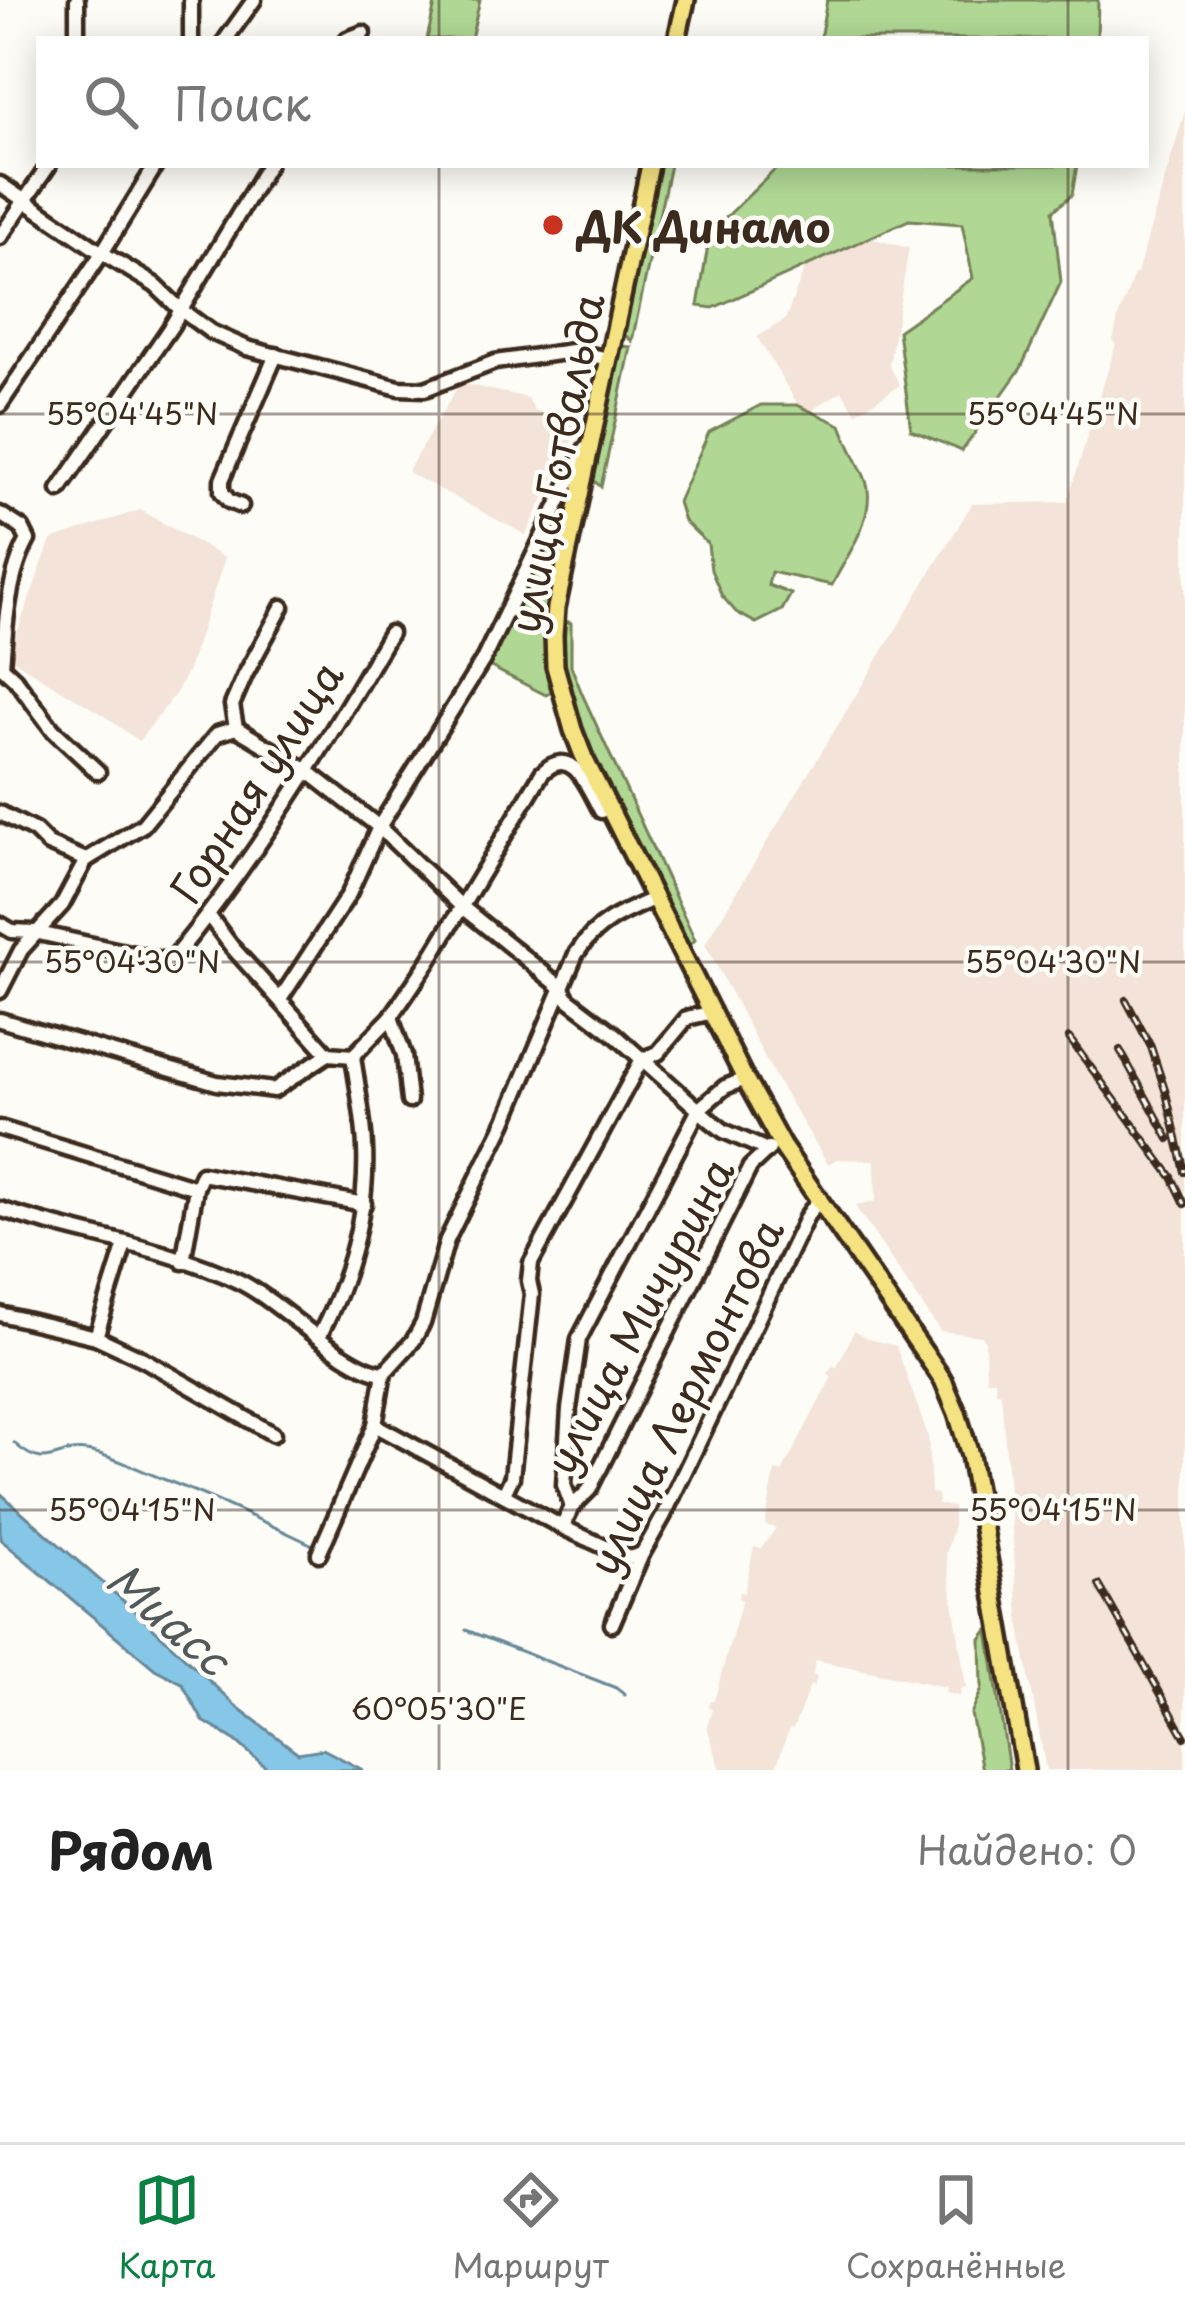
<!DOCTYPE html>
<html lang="ru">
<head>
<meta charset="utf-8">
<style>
	body { margin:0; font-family:"Playpen Sans",sans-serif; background:#f6f6f6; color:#222 }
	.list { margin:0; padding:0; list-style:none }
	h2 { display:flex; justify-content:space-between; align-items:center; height:156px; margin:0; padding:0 48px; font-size:51px }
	h2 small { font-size:39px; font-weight:400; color:#767676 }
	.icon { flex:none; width:66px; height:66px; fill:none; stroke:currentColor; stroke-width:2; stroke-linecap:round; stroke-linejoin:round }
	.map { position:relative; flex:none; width:1185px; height:1770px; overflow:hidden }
	.search { position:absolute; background:#fff; box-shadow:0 6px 30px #0003; left:36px; right:36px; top:36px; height:132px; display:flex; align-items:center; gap:30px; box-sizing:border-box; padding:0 42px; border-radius:0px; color:#767676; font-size:45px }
	.sheet { height:372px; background:#fff }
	nav { display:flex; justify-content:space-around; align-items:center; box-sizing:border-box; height:168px; border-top:3px solid #e0e0e0; background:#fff; font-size:33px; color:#767676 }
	nav a { display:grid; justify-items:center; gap:6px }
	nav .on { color:#0b8043 }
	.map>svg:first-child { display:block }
	.built { fill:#f3e3d8 }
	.green { fill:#b0d894; stroke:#768159; stroke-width:3 }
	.water { fill:#86c7e7; stroke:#688897; stroke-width:3 }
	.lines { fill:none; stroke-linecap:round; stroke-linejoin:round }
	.stream { stroke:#688897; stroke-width:3 }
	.minor-casing { stroke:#3b2a1e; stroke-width:21 }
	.major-casing { stroke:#3b2a1e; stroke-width:24 }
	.minor { stroke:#fdfcf7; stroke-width:12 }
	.major { stroke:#f5e382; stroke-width:15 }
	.rail-casing { stroke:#3b2a1e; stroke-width:8 }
	.rail { stroke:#fdfcf7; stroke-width:3; stroke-dasharray:9; stroke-linecap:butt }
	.ticks { fill:none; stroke:#3b2a1e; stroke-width:3; stroke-opacity:0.45 }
	.poi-dot { fill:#c8321e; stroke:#fdfcf7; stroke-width:4.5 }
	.labels { text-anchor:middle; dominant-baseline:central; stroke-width:9; stroke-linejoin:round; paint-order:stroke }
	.poi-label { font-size:42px; font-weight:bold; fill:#3b2a1e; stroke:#fdfcf7; text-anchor:start }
	.street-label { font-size:42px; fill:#3b2a1e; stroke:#fdfcf7 }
	.water-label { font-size:45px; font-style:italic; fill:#52595a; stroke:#fdfcf7 }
	.ticks-label { font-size:30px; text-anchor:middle; fill:#3b2a1e; stroke:#fdfcf7; stroke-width:9; stroke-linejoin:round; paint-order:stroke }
</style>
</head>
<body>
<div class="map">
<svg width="1185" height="1770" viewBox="0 0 1185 1770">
	<rect width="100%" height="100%" fill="#fdfcf7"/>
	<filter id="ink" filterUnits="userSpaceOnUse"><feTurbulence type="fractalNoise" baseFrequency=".00833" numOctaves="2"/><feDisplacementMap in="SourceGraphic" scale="24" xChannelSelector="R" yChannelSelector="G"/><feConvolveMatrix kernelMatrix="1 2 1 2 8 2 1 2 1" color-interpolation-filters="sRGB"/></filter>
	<g filter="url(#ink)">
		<g class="built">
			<polygon points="1185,111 1185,1770 1046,1770 1020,1627 1001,1393 996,1392 995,1380 986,1380 985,1341 982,1336 940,1331 855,1206 876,1201 875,1160 837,1159 828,1164 779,1084 705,944 972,504 1067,502 1116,344 1113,341 1118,318 1134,274 1137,274"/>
			<polygon points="821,226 909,248 889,365 900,385 856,413 842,391 804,415 757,337 785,320"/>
			<polygon points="460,383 528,398 534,410 579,426 526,535 407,472"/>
			<polygon points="140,510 225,558 188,670 176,693 139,741 100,713 8,657 51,540"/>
			<polygon points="854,1331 869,1339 896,1346 928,1436 931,1493 938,1494 938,1504 953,1507 953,1528 946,1554 966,1687 961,1688 959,1696 945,1693 946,1687 816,1660 812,1675 817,1677 814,1686 810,1685 793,1729 789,1729 775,1770 721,1770 707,1727 712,1709 708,1707 710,1701 714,1701 742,1600 738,1598 739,1592 744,1593 754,1547 761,1549 776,1528 765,1525 775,1471 782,1472 832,1377 828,1374 832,1366 837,1367"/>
		</g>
		<g class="green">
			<polygon points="436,0 480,0 471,39 427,39"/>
			<polygon points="827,0 1098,0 1097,39 820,39"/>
			<polygon points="656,165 670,165 632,341 621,332"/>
			<polygon points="780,165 1077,165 1072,195 1053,211 1061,282 1021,368 962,451 911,430 898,331 973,278 962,224 909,220 713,308 698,306 710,233"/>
			<polygon points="622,346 631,347 601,487 590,477 617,350"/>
			<path d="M 761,405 L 797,405 L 841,425 C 848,444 857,460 865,478 C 879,513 847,555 832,585 L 771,572 L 768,585 L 791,594 L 782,610 L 756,623 L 736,612 L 722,596 L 711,570 L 708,544 L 684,521 L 678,502 L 709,432 Z"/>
			<polygon points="564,502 570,508 550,667 553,691 546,695 485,664"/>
			<path d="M 563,620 L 571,623 L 571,666 L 583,696 L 695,940 L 689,946 L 684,946 C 649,875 544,693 563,620 Z"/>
			<polygon points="988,1630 1009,1770 982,1770 971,1714 982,1689 981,1639"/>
		</g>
		<polygon class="water" points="0,1493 142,1617 236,1706 298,1753 323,1749 363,1770 269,1770 236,1741 203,1721 182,1683 155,1669 0,1539"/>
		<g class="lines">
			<g class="stream">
				<path d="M 14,1443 C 50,1476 57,1443 92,1452 C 117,1458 139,1470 163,1479 C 216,1499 267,1523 319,1548"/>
				<path d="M 466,1630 C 516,1650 566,1668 616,1688 L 625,1695"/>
			</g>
			<defs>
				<g id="minor">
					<polyline points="77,0 77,39"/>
					<polyline points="191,39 191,0"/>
					<polyline points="226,39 254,0"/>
					<polyline points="347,39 363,33"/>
					<polyline points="0,184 102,253 155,285 181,310 211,332 247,348 399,388 425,389 495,362 572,351 609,359"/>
					<polyline points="0,237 49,165"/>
					<polyline points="0,405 102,253 156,165"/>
					<polyline points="59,490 172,325 268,165"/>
					<polyline points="241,506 229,501 222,492 222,480 276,355"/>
					<path d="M 0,514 L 22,528 L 28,540 C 8,576 5,627 2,667 L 15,679 L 53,730 L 98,772"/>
					<polyline points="282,607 245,675 232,705 236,728 306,770 379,827 462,907 562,988 568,999 614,1034 710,1120 724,1131 767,1150"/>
					<polyline points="0,813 35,831 48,844 86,860"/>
					<polyline points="209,916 232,947 328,1054"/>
					<path d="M 0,924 L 12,931 L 34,932 L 170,962 C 253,862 325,746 390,633"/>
					<polyline points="0,991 21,950 62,905 86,860 143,825 217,734 236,728"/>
					<polyline points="281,998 349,894 379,827 483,660 585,449"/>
					<polyline points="391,1017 404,1055 409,1101"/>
					<polyline points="0,1020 217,1083 274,1090 328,1054 353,1056"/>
					<polyline points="0,1128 196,1188"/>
					<path d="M 0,1209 C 76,1235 165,1246 238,1281 C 279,1300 344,1369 384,1373"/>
					<polyline points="183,1262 196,1188 202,1174 364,1204"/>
					<polyline points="0,1314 96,1337 143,1359 273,1434"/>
					<polyline points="96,1337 125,1244"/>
					<path d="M 319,1337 C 349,1278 368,1215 365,1148 C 364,1118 357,1086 353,1056 L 391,1017 L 429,961 L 542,773 C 573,743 588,788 601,811"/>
					<path d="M 375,1425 L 384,1373 L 413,1341 L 423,1323 L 447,1240 L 505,1122 L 576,954 C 596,923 623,912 656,898"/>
					<polyline points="504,1494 512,1477 532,1294 529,1281 531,1263 642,1059 658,1053 687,1018 713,1012"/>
					<polyline points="572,1507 564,1485 569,1409 579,1339 699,1109 725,1087 745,1079"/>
					<polyline points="562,1527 572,1507 589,1490 750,1167 769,1149"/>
					<polyline points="319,1554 375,1425 562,1527 629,1558 642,1554"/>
					<polyline points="612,1624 642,1554 664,1515 807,1216 820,1198"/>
				</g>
				<g id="major">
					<polyline points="677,39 686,0"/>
					<polyline points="650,165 556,608 554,635 555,666 573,730 584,758 745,1079 782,1146 943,1380 957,1413 970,1455 1025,1770"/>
				</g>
			</defs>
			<use href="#minor" class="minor-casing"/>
			<use href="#major" class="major-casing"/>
			<use href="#minor" class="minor"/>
			<use href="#major" class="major"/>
			<defs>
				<g id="rail">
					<polyline points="1126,1000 1151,1047 1166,1093 1185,1172"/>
					<polyline points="1069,1038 1172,1177 1185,1204"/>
					<polyline points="1120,1050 1169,1139"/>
					<polyline points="1099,1585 1185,1737"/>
				</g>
			</defs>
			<use href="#rail" class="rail-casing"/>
			<use href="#rail" class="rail"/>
		</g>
	</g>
	<path class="ticks" d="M 439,0 L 439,39M 1068,0 L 1068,39M 439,165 L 439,1770M 1068,165 L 1068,1770M 0,414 L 1185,414M 0,962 L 1185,962M 0,1510 L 1185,1510"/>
	<circle class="poi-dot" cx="553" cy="225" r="12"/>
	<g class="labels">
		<g class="poi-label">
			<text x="577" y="225">ДК Динамо</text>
		</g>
		<g class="street-label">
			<text transform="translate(555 463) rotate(-79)">улица Готвальда</text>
			<text transform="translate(255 781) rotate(-57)">Горная улица</text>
			<text transform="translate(638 1315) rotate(-62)">улица Мичурина</text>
			<text transform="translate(684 1396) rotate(-64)">улица Лермонтова</text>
		</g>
		<g class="water-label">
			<text transform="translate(170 1617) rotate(41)">Миасс</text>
		</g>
	</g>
	<g class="ticks-label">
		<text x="132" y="425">55°04'45"N</text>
		<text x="1053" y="425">55°04'45"N</text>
		<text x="132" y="973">55°04'30"N</text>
		<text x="1053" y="973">55°04'30"N</text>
		<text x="132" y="1521">55°04'15"N</text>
		<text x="1053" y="1521">55°04'15"N</text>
		<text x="439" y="1720">60°05'30"E</text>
	</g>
</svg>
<div class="search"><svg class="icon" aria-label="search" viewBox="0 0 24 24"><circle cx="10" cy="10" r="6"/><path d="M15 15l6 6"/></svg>Поиск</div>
</div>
<section class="sheet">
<h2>Рядом<small>Найдено: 0</small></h2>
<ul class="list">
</ul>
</section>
<nav>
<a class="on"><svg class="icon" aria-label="map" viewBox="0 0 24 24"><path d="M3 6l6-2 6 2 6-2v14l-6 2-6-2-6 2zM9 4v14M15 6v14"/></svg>Карта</a>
<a><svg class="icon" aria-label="directions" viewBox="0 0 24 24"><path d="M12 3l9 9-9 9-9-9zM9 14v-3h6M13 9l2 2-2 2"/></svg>Маршрут</a>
<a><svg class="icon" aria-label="saved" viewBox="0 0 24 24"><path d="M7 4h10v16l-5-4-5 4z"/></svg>Сохранённые</a>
</nav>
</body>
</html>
